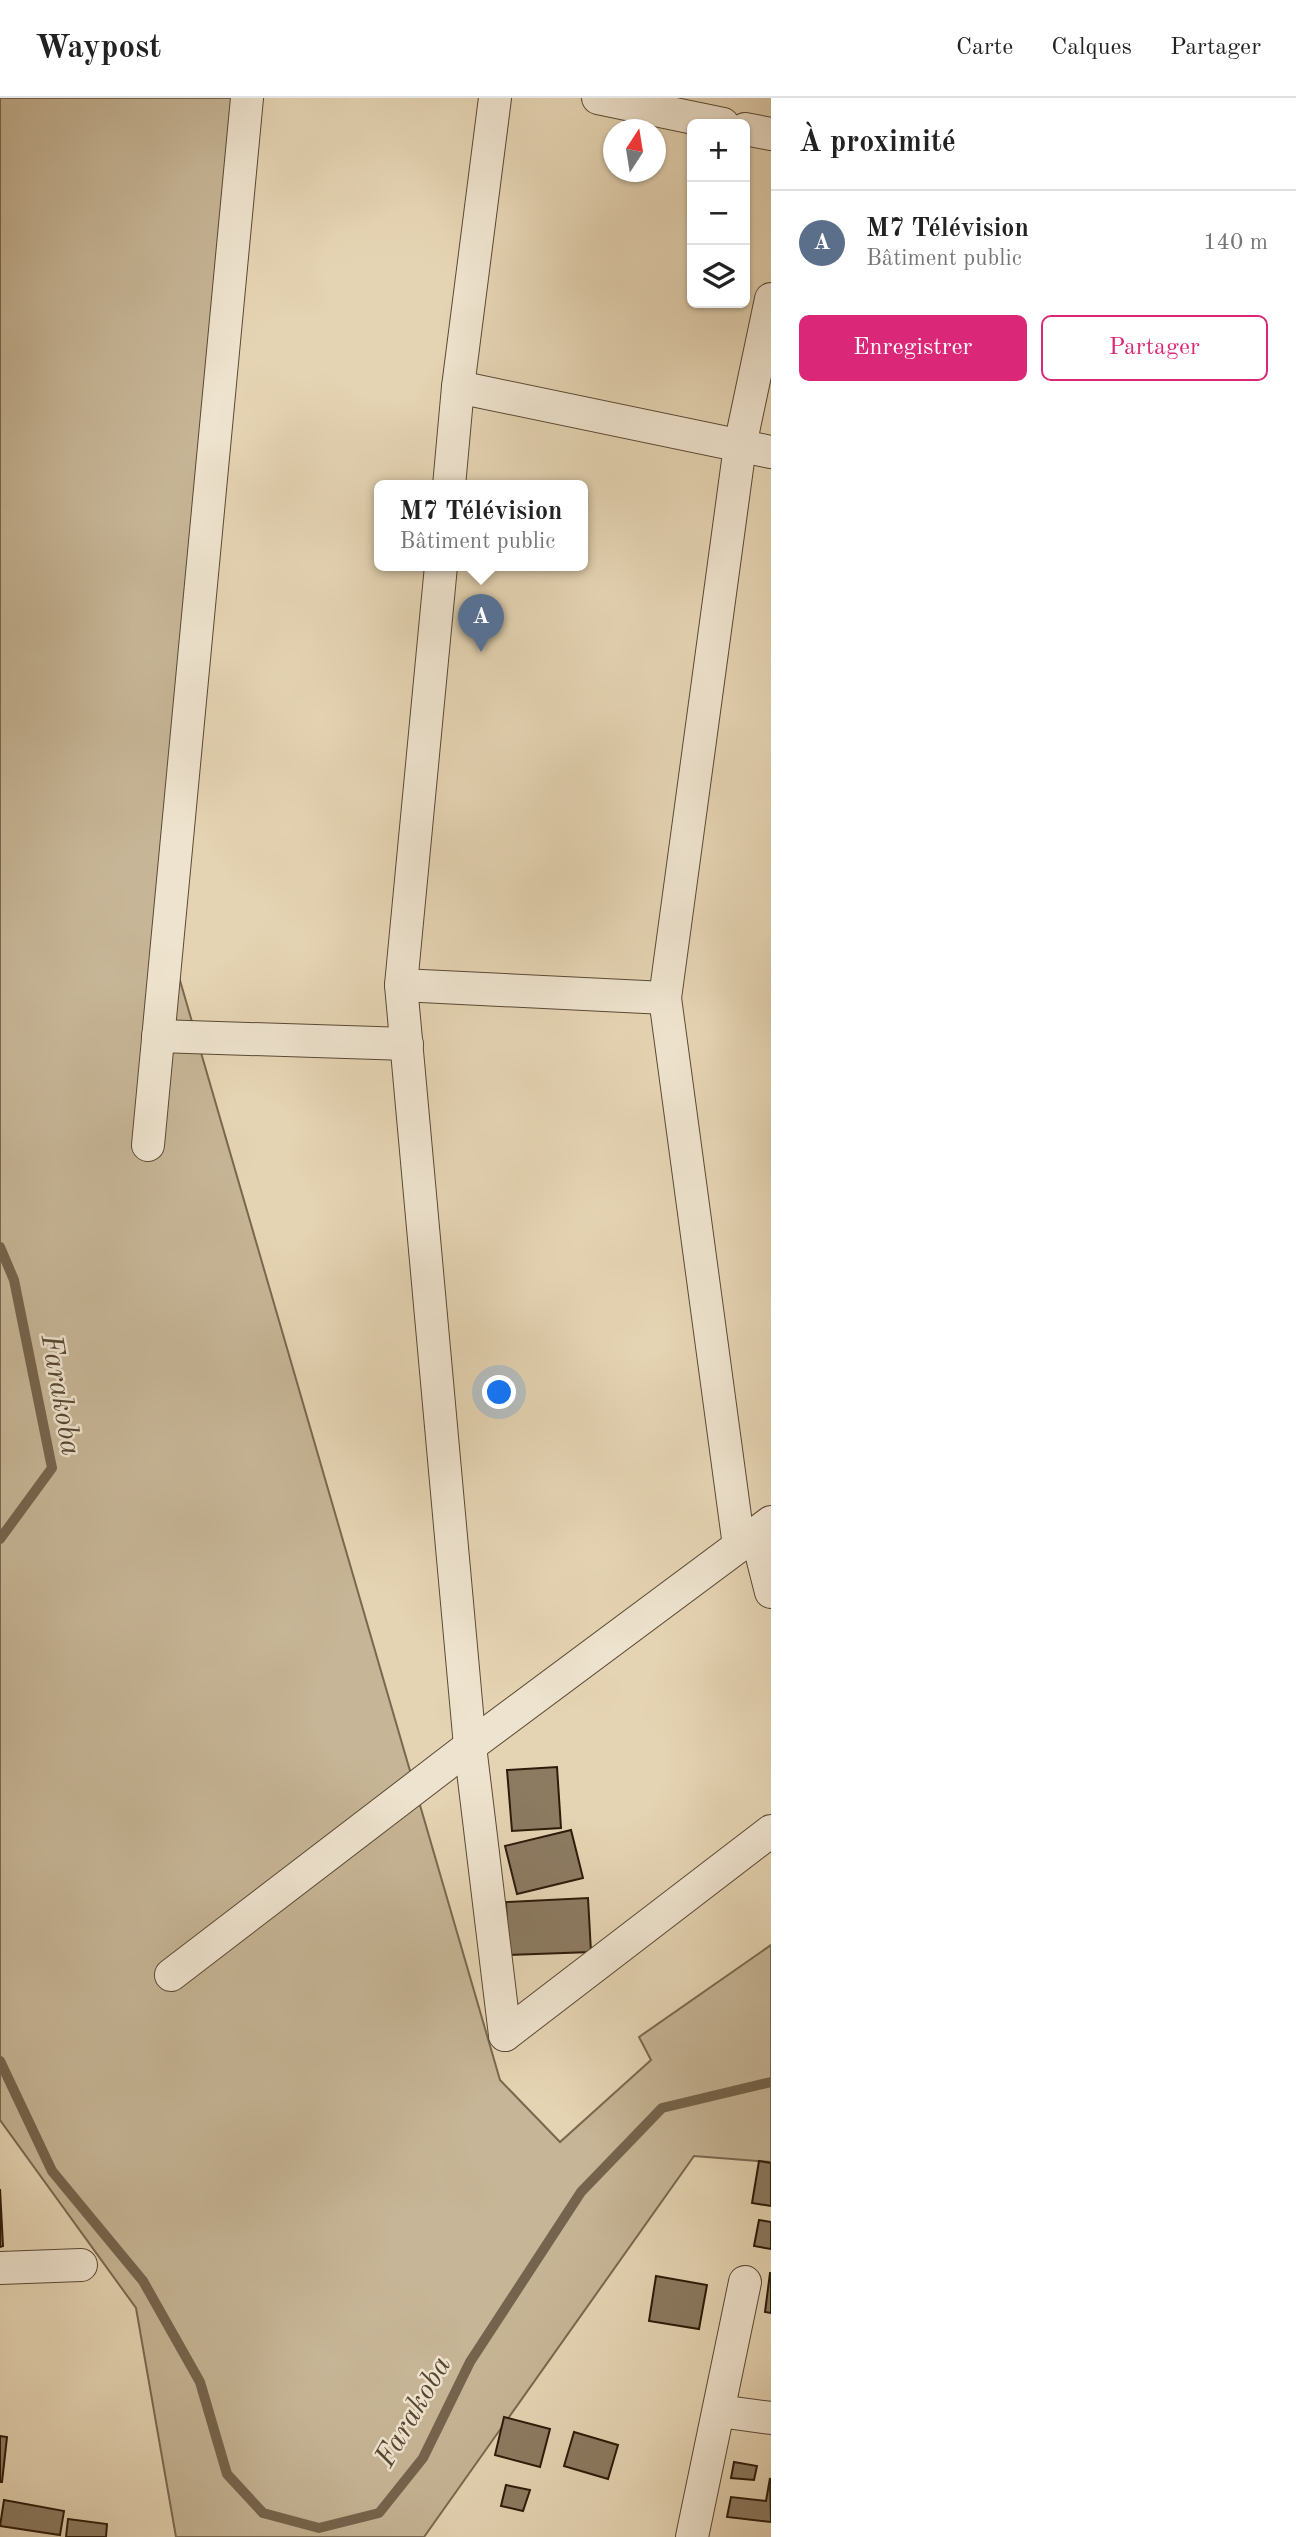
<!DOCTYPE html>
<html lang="fr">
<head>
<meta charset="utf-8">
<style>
	body { margin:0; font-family:"Old Standard TT",serif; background:#f6f6f6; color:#222 }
	.controls { position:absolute; right:21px; top:21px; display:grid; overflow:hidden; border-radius:10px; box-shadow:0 2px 5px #0004 }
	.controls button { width:63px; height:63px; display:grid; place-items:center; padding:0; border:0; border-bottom:2px solid #e0e0e0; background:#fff; color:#222; font:35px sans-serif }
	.compass { position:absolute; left:603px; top:21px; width:63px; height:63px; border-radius:50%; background:#fff; box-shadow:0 2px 5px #0004; rotate:12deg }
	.you { position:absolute; left:500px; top:1295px; width:24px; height:24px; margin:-18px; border:5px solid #fff; border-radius:50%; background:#1a73e8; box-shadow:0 0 0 10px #1a73e833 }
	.badge { display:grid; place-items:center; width:46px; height:46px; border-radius:50%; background:#db2777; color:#fff; font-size:23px; font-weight:700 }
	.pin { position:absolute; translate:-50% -58px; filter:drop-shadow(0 2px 4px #0008) }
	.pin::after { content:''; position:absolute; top:37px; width:24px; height:21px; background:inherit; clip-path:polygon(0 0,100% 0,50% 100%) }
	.popup { position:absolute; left:374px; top:382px; width:214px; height:91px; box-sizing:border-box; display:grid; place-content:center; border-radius:10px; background:#fff; filter:drop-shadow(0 2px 5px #0005); font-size:23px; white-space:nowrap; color:#767676 }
	.popup b { font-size:26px; color:#222 }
	.popup::after { content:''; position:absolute; left:50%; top:100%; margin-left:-14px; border:14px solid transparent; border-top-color:#fff }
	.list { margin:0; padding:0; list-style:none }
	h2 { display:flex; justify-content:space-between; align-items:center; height:91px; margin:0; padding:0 28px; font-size:30px }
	h2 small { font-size:23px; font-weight:400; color:#767676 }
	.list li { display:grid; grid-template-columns:46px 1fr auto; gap:21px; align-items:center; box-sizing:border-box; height:105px; padding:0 28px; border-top:2px solid #e0e0e0 }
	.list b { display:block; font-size:26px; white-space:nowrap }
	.list p { margin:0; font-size:23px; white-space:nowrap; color:#767676 }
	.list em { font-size:23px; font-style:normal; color:#767676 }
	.actions { display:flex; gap:14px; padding:21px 28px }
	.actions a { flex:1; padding:16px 0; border:2px solid #db2777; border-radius:10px; text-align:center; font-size:24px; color:#db2777 }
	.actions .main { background:#db2777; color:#fff }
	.icon { flex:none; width:38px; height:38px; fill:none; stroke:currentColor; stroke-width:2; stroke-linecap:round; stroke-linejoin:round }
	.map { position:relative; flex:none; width:771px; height:2439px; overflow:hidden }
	header { display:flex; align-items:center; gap:42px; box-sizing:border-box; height:98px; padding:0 35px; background:#fff; border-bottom:2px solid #e0e0e0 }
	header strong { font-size:33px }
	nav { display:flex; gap:38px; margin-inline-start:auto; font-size:24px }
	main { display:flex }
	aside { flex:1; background:#fff }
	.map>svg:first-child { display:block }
	.green { fill:#c6b596; stroke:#796850; stroke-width:2 }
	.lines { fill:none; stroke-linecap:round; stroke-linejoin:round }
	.stream { stroke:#75644d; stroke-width:10 }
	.building { fill:#8c7b62; stroke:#2c1b0a; stroke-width:2 }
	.minor-casing { stroke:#5a4934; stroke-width:34 }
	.minor { stroke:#eee3ce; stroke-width:32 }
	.labels { text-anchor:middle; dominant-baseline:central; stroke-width:5; stroke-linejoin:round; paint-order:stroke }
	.water-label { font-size:30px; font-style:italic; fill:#574631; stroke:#eee3ce }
</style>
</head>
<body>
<header>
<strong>Waypost</strong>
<nav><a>Carte</a><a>Calques</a><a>Partager</a></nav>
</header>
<main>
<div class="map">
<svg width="771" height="2439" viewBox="0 0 771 2439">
	<rect width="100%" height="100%" fill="#e5d4b3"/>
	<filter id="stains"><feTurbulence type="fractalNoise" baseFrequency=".00286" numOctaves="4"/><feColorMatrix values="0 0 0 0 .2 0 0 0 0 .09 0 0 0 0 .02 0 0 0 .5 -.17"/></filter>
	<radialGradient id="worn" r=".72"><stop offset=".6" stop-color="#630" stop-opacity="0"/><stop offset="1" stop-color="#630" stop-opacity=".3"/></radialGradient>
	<polygon class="green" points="0,0 254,0 165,831 500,1982 560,2044 651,1962 639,1939 771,1847 771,2064 694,2058 424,2439 176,2439 136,2210 0,2022"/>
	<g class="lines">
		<g class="stream">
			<polyline points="0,1149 14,1182 52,1370 0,1441"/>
			<polyline points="0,1963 52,2073 143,2183 200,2284 227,2376 263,2415 319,2430 379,2415 423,2360 470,2264 581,2094 662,2010 771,1984"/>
		</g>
	</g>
	<g class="building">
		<polygon points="557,1669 561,1730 512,1733 507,1672"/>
		<polygon points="571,1732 583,1780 517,1796 505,1748"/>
		<polygon points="588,1800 591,1854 508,1857 506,1804"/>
		<polygon points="759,2063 771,2065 771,2108 752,2105"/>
		<polygon points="0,2091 3,2148 0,2149"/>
		<polygon points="759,2122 771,2124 771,2151 754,2148"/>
		<polygon points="770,2175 771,2175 771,2215 765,2214"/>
		<polygon points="656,2178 707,2187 699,2231 649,2223"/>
		<polygon points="504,2319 550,2331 540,2369 495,2357"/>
		<polygon points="574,2334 618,2347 608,2381 564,2368"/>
		<polygon points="0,2338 7,2339 2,2384 0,2384"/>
		<polygon points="734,2364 757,2368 754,2382 731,2380"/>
		<polygon points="770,2380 771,2424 727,2419 731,2399 766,2403"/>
		<polygon points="506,2387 530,2392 523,2413 501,2408"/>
		<polygon points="4,2402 64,2413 60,2437 0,2428"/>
		<polygon points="68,2421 107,2426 106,2439 66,2439"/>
	</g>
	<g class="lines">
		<defs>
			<g id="minor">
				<polyline points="598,0 723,26"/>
				<polyline points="745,31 771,36"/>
				<polyline points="458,289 771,354"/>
				<polyline points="449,388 458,289 495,0"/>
				<polyline points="441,468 401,887 470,1648 505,1937"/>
				<polyline points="401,887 665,900"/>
				<polyline points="158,938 407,946"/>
				<polyline points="148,1047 247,0"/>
				<polyline points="756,1435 771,1494"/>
				<polyline points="739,1448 665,900 740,348 771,201"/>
				<polyline points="171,1877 470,1648 771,1424"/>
				<polyline points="505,1937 771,1733"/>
				<polyline points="0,2170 81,2167"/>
				<polyline points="719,2313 771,2320"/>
				<polyline points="692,2439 745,2184"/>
			</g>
		</defs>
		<use href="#minor" class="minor-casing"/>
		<use href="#minor" class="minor"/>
	</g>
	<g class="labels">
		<g class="water-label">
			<text transform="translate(60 1297) rotate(80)">Farakoba</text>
			<text transform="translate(414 2314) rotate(-60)">Farakoba</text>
		</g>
	</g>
	<rect width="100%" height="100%" filter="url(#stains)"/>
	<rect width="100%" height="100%" fill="url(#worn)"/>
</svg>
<div class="controls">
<button>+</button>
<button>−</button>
<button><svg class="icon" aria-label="layers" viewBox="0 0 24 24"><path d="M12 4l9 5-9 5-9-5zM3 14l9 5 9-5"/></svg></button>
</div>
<svg class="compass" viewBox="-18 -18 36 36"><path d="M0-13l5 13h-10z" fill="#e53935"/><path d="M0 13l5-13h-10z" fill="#767676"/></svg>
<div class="you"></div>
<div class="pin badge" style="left:481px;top:554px;background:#5c6f8a">A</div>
<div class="popup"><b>M7 Télévision</b>Bâtiment public</div>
</div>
<aside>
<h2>À proximité<small></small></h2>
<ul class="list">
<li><span class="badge" style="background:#5c6f8a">A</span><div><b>M7 Télévision</b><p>Bâtiment public</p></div><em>140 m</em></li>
</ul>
<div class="actions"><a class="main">Enregistrer</a><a>Partager</a></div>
</aside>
</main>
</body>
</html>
